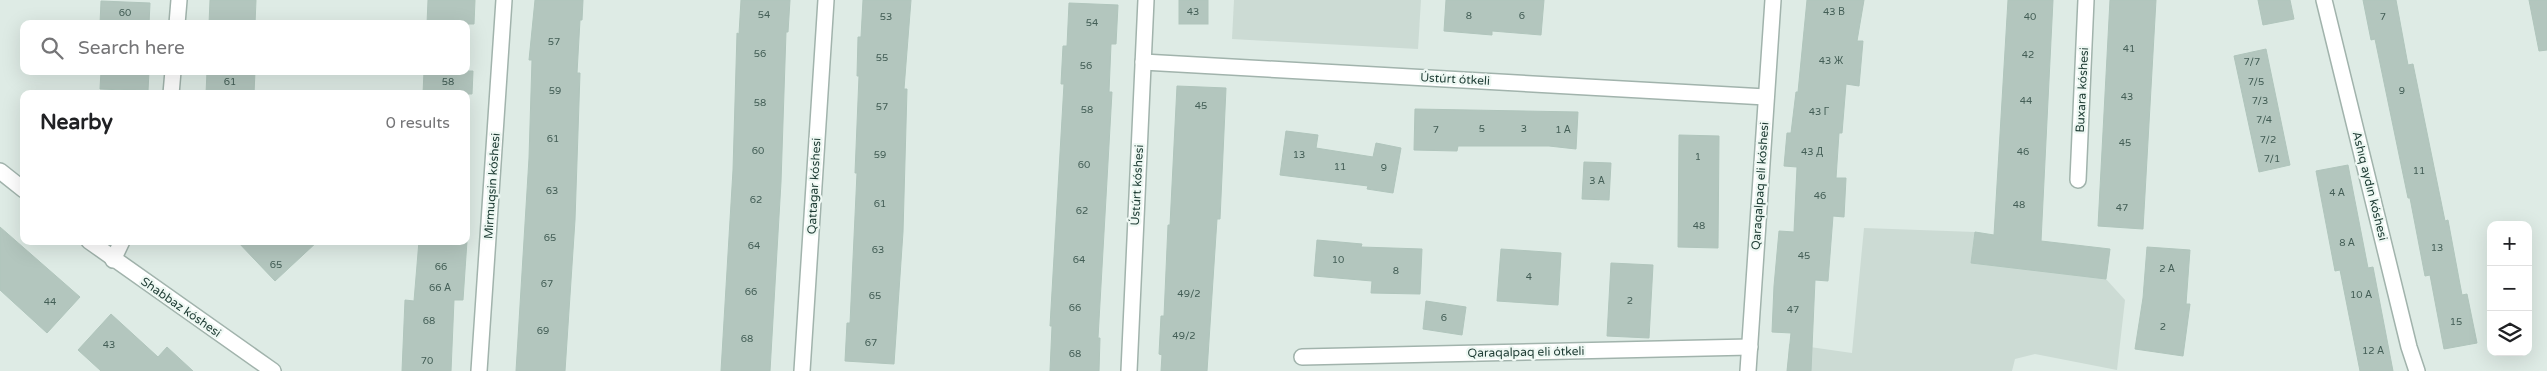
<!DOCTYPE html>
<html lang="en">
<head>
<meta charset="utf-8">
<style>
	body { margin:0; font-family:"Varela Round",sans-serif; background:#f6f6f6; color:#202124 }
	.controls { position:absolute; right:15px; bottom:15px; display:grid; overflow:hidden; border-radius:10px; box-shadow:0 5px 20px #0002 }
	.controls button { width:45px; height:45px; display:grid; place-items:center; padding:0; border:0; border-bottom:1px solid #e0e0e0; background:#fff; color:#202124; font:25px sans-serif }
	.list { margin:0; padding:0; list-style:none }
	h2 { display:flex; justify-content:space-between; align-items:center; height:65px; margin:0; padding:0 20px; font-size:21px }
	h2 small { font-size:16px; font-weight:400; color:#757577 }
	.icon { flex:none; width:28px; height:28px; fill:none; stroke:currentColor; stroke-width:2; stroke-linecap:round; stroke-linejoin:round }
	.map { position:relative; flex:none; width:2547px; height:371px; overflow:hidden }
	.search { position:absolute; background:#fff; box-shadow:0 5px 20px #0002; left:20px; top:20px; width:450px; height:55px; display:flex; align-items:center; gap:12px; box-sizing:border-box; padding:0 18px; border-radius:10px; color:#757577; font-size:19px }
	.panel { position:absolute; background:#fff; box-shadow:0 5px 20px #0002; left:20px; top:90px; width:450px; height:155px; border-radius:10px }
	.map>svg:first-child { display:block }
	.built { fill:#ccdbd4 }
	.building { fill:#b3c6be; stroke:#b0c5bc }
	.lines { fill:none; stroke-linecap:round; stroke-linejoin:round }
	.street-casing { stroke:#a1b3ac; stroke-width:18 }
	.street { stroke:#fff; stroke-width:15 }
	.labels { text-anchor:middle; dominant-baseline:central; stroke-width:4.5; stroke-linejoin:round; paint-order:stroke }
	.number-label { font-size:10px; fill:#435e56 }
	.street-label { font-size:12px; fill:#1e3c34; stroke:#eef8f3 }
</style>
</head>
<body>
<div class="map">
<svg width="2547" height="371" viewBox="0 0 2547 371">
	<rect width="100%" height="100%" fill="#deebe5"/>
	<g class="built">
		<polygon points="1234,0 1421,0 1418,49 1232,39"/>
		<polygon points="1864,228 1975,232 1971,263 2106,279 2125,300 2117,370 2035,354 2015,359 2012,371 1787,371 1789,344 1852,353"/>
	</g>
	<g class="building">
		<polygon points="210,0 256,0 255,24 209,24"/>
		<polygon points="428,0 475,0 474,24 427,24"/>
		<polygon points="535,0 583,0 582,20 580,20 577,73 580,73 575,220 565,371 516,371 529,158 532,60 529,60"/>
		<polygon points="741,0 790,0 788,32 786,32 781,182 770,371 721,371 733,170 737,33 739,34"/>
		<polygon points="863,0 911,0 904,89 907,89 903,232 894,364 845,361 847,323 850,323 857,173 855,173 859,76 857,76 858,37 861,37"/>
		<rect x="1179" y="0" width="29" height="24"/>
		<polygon points="1446,0 1544,0 1541,35 1492,31 1492,35 1444,31"/>
		<polygon points="1807,0 1864,0 1857,41 1863,41 1859,86 1846,84 1842,133 1839,133 1836,178 1846,178 1844,217 1833,216 1828,281 1815,280 1811,371 1787,371 1791,333 1772,332 1774,286 1779,231 1794,232 1797,167 1784,166 1787,133 1791,133 1796,92 1798,92"/>
		<polygon points="2008,0 2053,0 2041,241 2110,249 2106,279 1971,263 1975,232 1994,235"/>
		<polygon points="2110,0 2156,0 2143,229 2098,226"/>
		<polygon points="2258,0 2290,0 2294,19 2263,25"/>
		<polygon points="2363,0 2396,0 2408,65 2413,64 2445,221 2448,220 2462,295 2467,294 2477,343 2444,349 2430,275 2425,276 2410,198 2408,198 2375,39 2371,40"/>
		<polygon points="2529,0 2547,0 2547,50 2539,51"/>
		<polygon points="101,1 150,3 149,24 100,24"/>
		<polygon points="1069,3 1118,5 1116,44 1111,44 1109,92 1112,92 1098,338 1100,338 1099,371 1050,371 1052,326 1050,326 1064,84 1061,84 1063,46 1067,46"/>
		<polygon points="2266,49 2290,165 2259,172 2234,56"/>
		<polygon points="101,71 149,71 148,91 100,89"/>
		<polygon points="207,71 255,71 254,94 206,94"/>
		<polygon points="424,71 473,71 472,94 423,94"/>
		<polygon points="1177,86 1226,88 1220,219 1217,219 1207,371 1161,371 1162,355 1159,354 1161,316 1164,316 1168,225 1170,225"/>
		<polygon points="1415,109 1578,112 1576,149 1549,146 1458,146 1457,151 1414,150"/>
		<polygon points="1286,131 1318,135 1316,148 1373,157 1376,143 1401,148 1393,193 1367,189 1368,186 1280,175"/>
		<polygon points="1679,135 1719,136 1718,248 1678,247"/>
		<polygon points="1584,162 1611,163 1609,200 1582,199"/>
		<polygon points="2348,165 2368,268 2373,267 2393,371 2360,371 2340,270 2335,271 2316,171"/>
		<polygon points="0,227 80,297 47,333 0,290"/>
		<polygon points="1317,240 1362,244 1361,247 1422,249 1420,294 1371,293 1372,281 1314,276"/>
		<polygon points="237,241 318,241 275,281"/>
		<polygon points="419,241 467,241 463,300 454,300 451,371 402,371 405,300 414,301"/>
		<polygon points="2147,247 2190,250 2186,304 2190,304 2183,356 2135,349 2143,298"/>
		<polygon points="1501,249 1561,253 1558,305 1497,301"/>
		<polygon points="1611,263 1653,265 1649,338 1607,336"/>
		<polygon points="1426,301 1466,307 1462,335 1423,329"/>
		<polygon points="111,314 158,357 167,347 193,371 101,371 78,350"/>
	</g>
	<g class="lines">
		<defs>
			<g id="street">
				<polyline points="2324,0 2409,347 2417,371"/>
				<polyline points="177,24 179,0"/>
				<polyline points="1143,62 1766,97"/>
				<polyline points="171,94 173,71"/>
				<polyline points="0,171 24,190"/>
				<polyline points="2078,180 2086,0"/>
				<polyline points="89,241 273,371"/>
				<polyline points="113,260 122,241"/>
				<polyline points="1302,357 1750,347"/>
				<polyline points="479,371 504,0"/>
				<polyline points="802,371 826,0"/>
				<polyline points="1129,371 1146,0"/>
				<polyline points="1748,371 1773,0"/>
			</g>
		</defs>
		<use href="#street" class="street-casing"/>
		<use href="#street" class="street"/>
	</g>
	<g class="labels">
		<g class="number-label">
			<text x="1193" y="12">43</text>
			<text x="1834" y="12">43 В</text>
			<text x="125" y="13">60</text>
			<text x="764" y="15">54</text>
			<text x="1469" y="16">8</text>
			<text x="1522" y="16">6</text>
			<text x="886" y="17">53</text>
			<text x="2030" y="17">40</text>
			<text x="2383" y="17">7</text>
			<text x="1092" y="23">54</text>
			<text x="554" y="42">57</text>
			<text x="2129" y="49">41</text>
			<text x="760" y="54">56</text>
			<text x="2028" y="55">42</text>
			<text x="882" y="58">55</text>
			<text x="1831" y="61">43 Ж</text>
			<text x="2252" y="62">7/7</text>
			<text x="1086" y="66">56</text>
			<text x="230" y="82">61</text>
			<text x="448" y="82">58</text>
			<text x="2256" y="82">7/5</text>
			<text x="555" y="91">59</text>
			<text x="2402" y="91">9</text>
			<text x="2127" y="97">43</text>
			<text x="2026" y="101">44</text>
			<text x="2260" y="101">7/3</text>
			<text x="760" y="103">58</text>
			<text x="1201" y="106">45</text>
			<text x="882" y="107">57</text>
			<text x="1087" y="110">58</text>
			<text x="1819" y="112">43 Г</text>
			<text x="2264" y="120">7/4</text>
			<text x="1482" y="129">5</text>
			<text x="1524" y="129">3</text>
			<text x="1436" y="130">7</text>
			<text x="1563" y="130">1 А</text>
			<text x="553" y="139">61</text>
			<text x="2268" y="140">7/2</text>
			<text x="2125" y="143">45</text>
			<text x="758" y="151">60</text>
			<text x="1812" y="152">43 Д</text>
			<text x="2023" y="152">46</text>
			<text x="880" y="155">59</text>
			<text x="1299" y="155">13</text>
			<text x="1698" y="157">1</text>
			<text x="2272" y="159">7/1</text>
			<text x="1084" y="165">60</text>
			<text x="1340" y="167">11</text>
			<text x="1384" y="168">9</text>
			<text x="2419" y="171">11</text>
			<text x="1597" y="181">3 А</text>
			<text x="552" y="191">63</text>
			<text x="2337" y="193">4 А</text>
			<text x="1820" y="196">46</text>
			<text x="756" y="200">62</text>
			<text x="880" y="204">61</text>
			<text x="2019" y="205">48</text>
			<text x="2122" y="208">47</text>
			<text x="1082" y="211">62</text>
			<text x="1699" y="226">48</text>
			<text x="550" y="238">65</text>
			<text x="2347" y="243">8 А</text>
			<text x="754" y="246">64</text>
			<text x="2437" y="248">13</text>
			<text x="878" y="250">63</text>
			<text x="1804" y="256">45</text>
			<text x="1079" y="260">64</text>
			<text x="1338" y="260">10</text>
			<text x="276" y="265">65</text>
			<text x="441" y="267">66</text>
			<text x="2167" y="269">2 А</text>
			<text x="1396" y="271">8</text>
			<text x="1529" y="277">4</text>
			<text x="547" y="284">67</text>
			<text x="440" y="288">66 А</text>
			<text x="751" y="292">66</text>
			<text x="1189" y="294">49/2</text>
			<text x="2361" y="295">10 А</text>
			<text x="875" y="296">65</text>
			<text x="1630" y="301">2</text>
			<text x="50" y="302">44</text>
			<text x="1075" y="308">66</text>
			<text x="1793" y="310">47</text>
			<text x="1444" y="318">6</text>
			<text x="429" y="321">68</text>
			<text x="2456" y="322">15</text>
			<text x="2163" y="327">2</text>
			<text x="543" y="331">69</text>
			<text x="1184" y="336">49/2</text>
			<text x="747" y="339">68</text>
			<text x="871" y="343">67</text>
			<text x="109" y="345">43</text>
			<text x="2373" y="351">12 А</text>
			<text x="1075" y="354">68</text>
			<text x="427" y="361">70</text>
		</g>
		<g class="street-label">
			<text transform="translate(1455 79) rotate(3)">Ústúrt ótkeli</text>
			<text transform="translate(2082 90) rotate(-87)">Buxara kóshesi</text>
			<text transform="translate(1137 185) rotate(-87)">Ústúrt kóshesi</text>
			<text transform="translate(492 186) rotate(-86)">Mirmuqsin kóshesi</text>
			<text transform="translate(814 186) rotate(-87)">Qattagar kóshesi</text>
			<text transform="translate(1760 186) rotate(-86)">Qaraqalpaq eli kóshesi</text>
			<text transform="translate(2370 186) rotate(76)">Ashıq aydın kóshesi</text>
			<text transform="translate(181 307) rotate(35)">Shabbaz kóshesi</text>
			<text transform="translate(1526 352) rotate(-1)">Qaraqalpaq eli ótkeli</text>
		</g>
	</g>
</svg>
<div class="controls">
<button>+</button>
<button>−</button>
<button><svg class="icon" aria-label="layers" viewBox="0 0 24 24"><path d="M12 4l9 5-9 5-9-5zM3 14l9 5 9-5"/></svg></button>
</div>
<div class="search"><svg class="icon" aria-label="search" viewBox="0 0 24 24"><circle cx="10" cy="10" r="6"/><path d="M15 15l6 6"/></svg>Search here</div>
<section class="panel">
<h2>Nearby<small>0 results</small></h2>
<ul class="list">
</ul>
</section>
</div>
</body>
</html>
